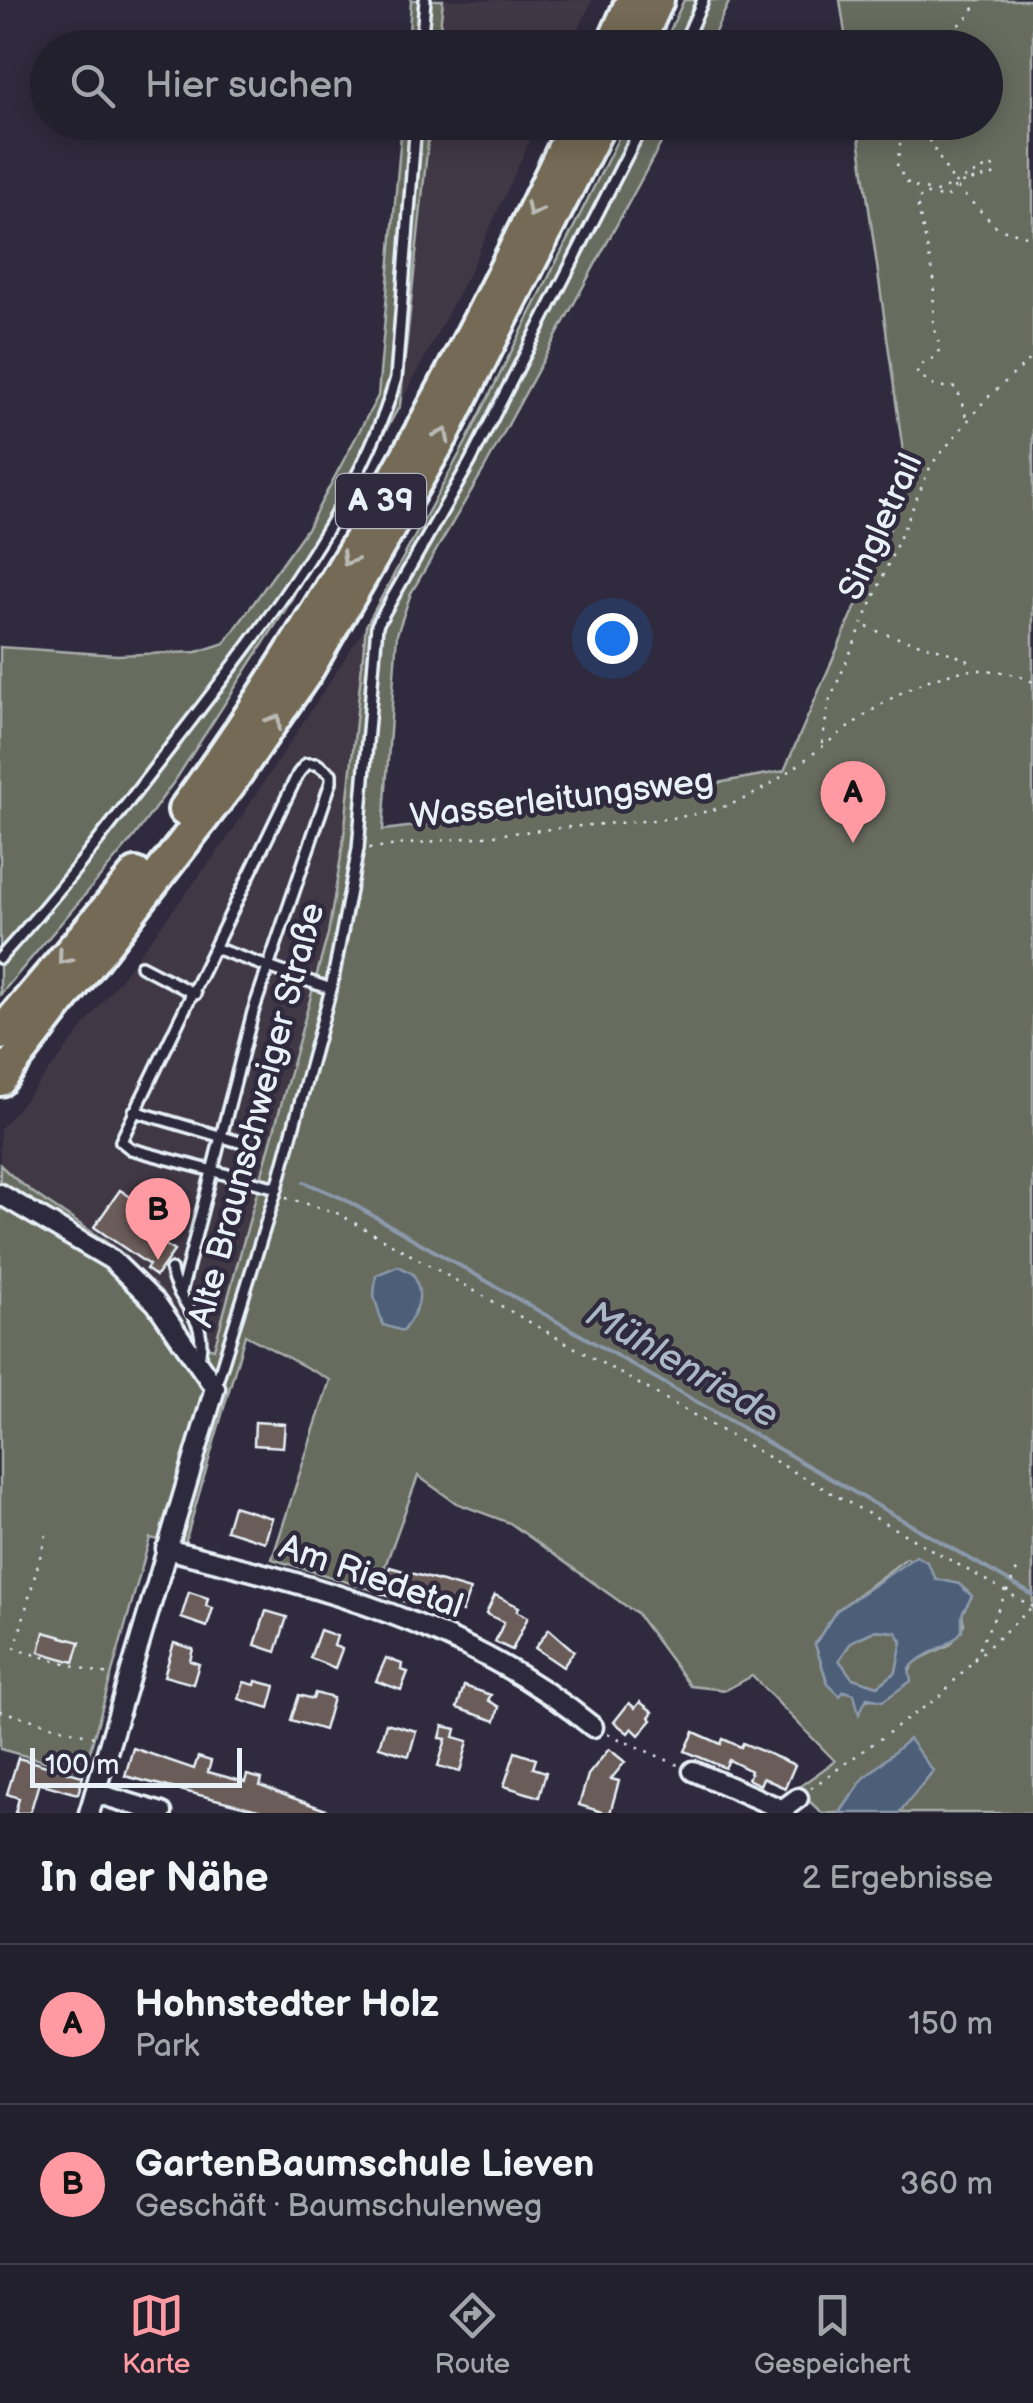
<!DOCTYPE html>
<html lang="de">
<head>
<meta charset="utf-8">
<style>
	body { margin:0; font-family:"Balsamiq Sans",sans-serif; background:#2f2d3a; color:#f1f3f6 }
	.scale { position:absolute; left:30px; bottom:25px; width:212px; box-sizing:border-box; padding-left:10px; border:5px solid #e8f1f8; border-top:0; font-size:28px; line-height:35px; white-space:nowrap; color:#e8f1f8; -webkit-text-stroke:8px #2f2a3d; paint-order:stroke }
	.you { position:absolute; left:612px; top:638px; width:35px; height:35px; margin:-25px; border:8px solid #fff; border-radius:50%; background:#1a73e8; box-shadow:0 0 0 15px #1a73e833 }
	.badge { display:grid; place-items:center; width:65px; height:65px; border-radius:50%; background:#ff9aa2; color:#111; font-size:32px; font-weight:700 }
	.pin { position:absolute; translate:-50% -82px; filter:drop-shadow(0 2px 5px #0008) }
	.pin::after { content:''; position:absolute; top:52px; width:35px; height:30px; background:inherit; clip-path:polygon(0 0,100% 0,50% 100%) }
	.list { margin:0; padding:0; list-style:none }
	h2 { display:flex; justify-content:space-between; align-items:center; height:130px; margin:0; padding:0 40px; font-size:42px }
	h2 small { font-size:32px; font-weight:400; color:#a3a3aa }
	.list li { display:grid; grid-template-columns:65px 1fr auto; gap:30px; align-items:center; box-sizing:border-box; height:160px; padding:0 40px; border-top:2px solid #403e4a }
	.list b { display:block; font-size:38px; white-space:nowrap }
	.list p { margin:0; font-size:32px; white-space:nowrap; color:#a3a3aa }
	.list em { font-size:32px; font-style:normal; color:#a3a3aa }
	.icon { flex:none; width:55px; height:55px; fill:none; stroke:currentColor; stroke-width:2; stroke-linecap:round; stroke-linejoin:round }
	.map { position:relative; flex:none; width:1033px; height:1813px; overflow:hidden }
	.search { position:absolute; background:#23202e; box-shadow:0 5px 25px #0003; left:30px; right:30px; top:30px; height:110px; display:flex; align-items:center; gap:25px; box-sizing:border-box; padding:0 35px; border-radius:55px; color:#a3a3aa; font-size:38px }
	.sheet { height:450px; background:#23202e }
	nav { display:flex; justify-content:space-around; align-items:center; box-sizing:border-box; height:140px; border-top:2px solid #403e4a; background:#23202e; font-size:28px; color:#a3a3aa }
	nav a { display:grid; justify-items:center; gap:5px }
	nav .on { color:#ff9aa2 }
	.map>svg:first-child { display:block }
	.built { fill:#413945 }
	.green { fill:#686c5f; stroke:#a8aeac; stroke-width:2.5; fill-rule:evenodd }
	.water { fill:#4d5f78; stroke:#8b99ab; stroke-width:2.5; fill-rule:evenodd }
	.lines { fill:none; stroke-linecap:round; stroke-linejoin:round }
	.stream { stroke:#8b99ab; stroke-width:4 }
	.building { fill:#6a5b58; stroke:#e8f1f8; stroke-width:2.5 }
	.service-casing { stroke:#e8f1f8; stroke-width:16 }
	.minor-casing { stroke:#e8f1f8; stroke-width:25 }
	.motorway-casing { stroke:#e8f1f8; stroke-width:38 }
	.path { stroke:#e8f1f8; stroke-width:2.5; stroke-dasharray:2.5 8; stroke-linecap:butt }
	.service { stroke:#2f2a3d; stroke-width:9 }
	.minor { stroke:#2f2a3d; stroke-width:18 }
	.motorway { stroke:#746b55; stroke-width:30 }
	.oneway { stroke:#babbb7 }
	.labels { text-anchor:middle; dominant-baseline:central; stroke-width:9; stroke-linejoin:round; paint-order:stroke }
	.shield { fill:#2f2a3d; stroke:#b0b5c0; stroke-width:2.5 }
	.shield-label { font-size:32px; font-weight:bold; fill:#e8f1f8 }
	.street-label { font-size:35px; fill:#e8f1f8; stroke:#2f2a3d }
	.water-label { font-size:38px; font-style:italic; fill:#aab7c5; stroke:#2f2a3d }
</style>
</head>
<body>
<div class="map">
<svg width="1033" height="1813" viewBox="0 0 1033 1813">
	<rect width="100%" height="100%" fill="#2f2a3d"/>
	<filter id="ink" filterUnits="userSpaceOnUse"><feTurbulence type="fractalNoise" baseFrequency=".01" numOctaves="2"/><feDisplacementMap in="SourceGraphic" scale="20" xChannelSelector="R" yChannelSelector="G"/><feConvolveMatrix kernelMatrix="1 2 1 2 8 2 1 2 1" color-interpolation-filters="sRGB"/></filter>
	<g filter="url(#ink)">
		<g class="built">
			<polygon points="443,0 592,0 571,47 438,48"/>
			<polygon points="430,123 538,123 470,271 400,405"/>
			<polygon points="366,626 343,845 328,934 214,1349 203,1347 81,1225 27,1191 0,1165 0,1129 55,1064 223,845"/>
		</g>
		<g class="green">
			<polygon points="411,0 443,0 438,47 408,48"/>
			<polygon points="684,0 730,0 708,47 662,48"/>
			<path d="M 840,0 L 1033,0 L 1033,1813 L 899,1813 L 933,1771 L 863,1779 L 840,1813 L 822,1813 L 796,1789 L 835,1761 L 752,1676 L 726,1690 L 690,1686 L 637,1614 L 510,1523 L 456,1503 L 418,1476 L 376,1591 L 272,1559 L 330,1380 L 245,1335 L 184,1546 L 150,1538 L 84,1772 L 0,1749 L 0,1165 C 35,1199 76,1219 114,1248 C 147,1274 171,1310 195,1344 L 214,1349 L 328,934 L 343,845 L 366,626 L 466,442 L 626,123 L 672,123 L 483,471 L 411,593 L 397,634 L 383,830 L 634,798 L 784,771 L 908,487 L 857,123 L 986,122 L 986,48 L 847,47 ZM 907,1558 C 919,1564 926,1569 935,1578 C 948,1588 960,1581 972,1596 L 962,1614 L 964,1624 L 951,1644 L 914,1662 L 902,1687 L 888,1697 L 857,1701 L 854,1693 L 828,1684 L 815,1644 L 836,1611 Z"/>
			<polygon points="402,123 430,123 400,405 287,607 176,779 134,837 0,995 0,647 117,655 197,652 225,643 308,527 378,396"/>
			<polygon points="876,1630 896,1632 902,1641 896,1672 878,1686 852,1678 839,1660 852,1641"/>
		</g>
		<g class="water">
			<path d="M 398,1266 L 413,1274 C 426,1298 417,1311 403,1331 L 383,1325 L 374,1296 L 376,1275 Z"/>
			<path d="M 916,1556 L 927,1562 L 936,1579 L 959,1584 L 972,1596 L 962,1614 L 962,1631 C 948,1650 923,1651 909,1669 L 911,1681 L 883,1701 L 867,1698 L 859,1714 L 854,1694 L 844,1691 L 840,1696 L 828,1684 L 815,1644 L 836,1611 ZM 876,1630 L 896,1632 L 902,1641 L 896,1672 L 878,1686 L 852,1678 L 839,1660 L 852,1641 Z"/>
			<polygon points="909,1739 933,1771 902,1809 899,1813 840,1813 863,1779"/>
		</g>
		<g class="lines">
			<polyline class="stream" points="304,1182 342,1198 1033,1595"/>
		</g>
		<g class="building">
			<polygon points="120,1190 140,1203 129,1219 174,1251 156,1276 146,1269 149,1265 94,1227"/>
			<polygon points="255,1422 285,1424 283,1447 254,1445"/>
			<polygon points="233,1506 272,1518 265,1542 226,1530"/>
			<polygon points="390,1567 470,1590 462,1612 423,1600 420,1607 380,1593"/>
			<polygon points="189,1592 208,1598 206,1606 213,1608 207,1627 181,1618"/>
			<polygon points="495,1595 519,1607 517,1611 528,1617 512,1650 495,1642 504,1622 486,1614"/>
			<polygon points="266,1611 287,1617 276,1652 255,1645"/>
			<polygon points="549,1629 574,1651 563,1667 535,1648"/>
			<polygon points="320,1630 337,1636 334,1646 342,1649 335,1668 310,1658"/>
			<polygon points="44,1632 80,1642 74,1662 39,1652"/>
			<polygon points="174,1643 193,1649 190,1661 199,1664 193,1684 164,1676"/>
			<polygon points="386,1658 402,1664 401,1670 408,1672 401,1690 376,1681"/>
			<polygon points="256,1681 275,1686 269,1708 239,1699 244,1682 255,1685"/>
			<polygon points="464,1686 491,1695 488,1700 499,1707 495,1721 457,1708"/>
			<polygon points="315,1693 333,1698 324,1730 291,1720 299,1695 313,1699"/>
			<polygon points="640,1702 653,1712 649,1717 652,1720 639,1735 632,1728 628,1733 614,1722 629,1703 635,1708"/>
			<polygon points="386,1723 416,1731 409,1756 379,1747"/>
			<polygon points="443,1726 456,1729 454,1737 468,1741 460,1772 438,1766 446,1739 440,1738"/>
			<polygon points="694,1732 721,1744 723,1739 741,1747 743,1743 795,1765 785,1788 763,1778 760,1785 748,1779 751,1771 729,1760 725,1768 685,1751"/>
			<polygon points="133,1748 194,1769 198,1757 211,1761 208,1772 245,1782 247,1775 262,1779 260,1786 334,1813 270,1813 125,1776"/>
			<polygon points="609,1749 625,1762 611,1779 619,1781 610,1813 605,1813 579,1805 588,1775"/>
			<polygon points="515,1752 536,1759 533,1768 546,1772 539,1797 504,1786"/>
			<polygon points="18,1758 83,1776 78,1794 39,1783 30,1813 15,1813 19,1798 7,1794"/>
		</g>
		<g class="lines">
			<defs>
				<g id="service">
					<polyline points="421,48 425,0"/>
					<polyline points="682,48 703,0"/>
					<polyline points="217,949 331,989"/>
					<path d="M 0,958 C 63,889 119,814 176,740 C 258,634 359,507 396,378 L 416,122"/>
					<polyline points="141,966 195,994"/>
					<polyline points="134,1111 253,1146 243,1179 277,1188"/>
					<path d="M 171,1270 C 178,1309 211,1315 198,1363"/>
					<polyline points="181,1292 253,1012 331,782 331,774 317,764 306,764 298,774 121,1141 131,1149 243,1179"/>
					<polyline points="215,1388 277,1188 331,989 358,849 377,625 470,462 644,122"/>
				</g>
				<g id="minor">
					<polyline points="0,1194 112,1260 156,1303 215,1388 89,1813"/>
					<path d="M 166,1549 C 319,1587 468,1624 593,1727"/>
					<polyline points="693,1771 781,1809"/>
					<polyline points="95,1793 162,1813"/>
					<polyline points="778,1813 798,1798"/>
				</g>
				<g id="motorway">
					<polyline points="611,48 632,0"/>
					<polyline points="636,48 658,0"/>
					<path d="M 184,810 C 339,597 464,360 576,122"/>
					<polyline points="0,1034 136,874"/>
					<polyline points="0,1080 230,783 307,671 443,435 601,122"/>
				</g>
			</defs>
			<use href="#service" class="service-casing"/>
			<use href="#minor" class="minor-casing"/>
			<use href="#motorway" class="motorway-casing"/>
			<g class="path">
				<path d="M 900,48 C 931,30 962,38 978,0"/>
				<polyline points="903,122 897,167 910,186 938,192 991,165 996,170 993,175 958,184 946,198 923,193 917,203 934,278 933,326 940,346 937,356 921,365 917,373 934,386 957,388 967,420"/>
				<polyline points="918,122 953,181"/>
				<polyline points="957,188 998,228 1033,238"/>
				<path d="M 867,627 C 904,643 941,645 976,665"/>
				<polyline points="822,743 829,702 931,465 986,399 1033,357"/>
				<path d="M 369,848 C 440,841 510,833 581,826 C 640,820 706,822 759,791 C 842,743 928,634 1033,682"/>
				<polyline points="286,1198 335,1212 1033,1607"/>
				<polyline points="46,1535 15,1649 111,1676"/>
				<polyline points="974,1660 1031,1608"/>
				<polyline points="0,1711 94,1737"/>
				<polyline points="608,1734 678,1765"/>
				<polyline points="811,1788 940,1696 973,1661 1019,1566"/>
			</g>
			<use href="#service" class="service"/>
			<use href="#minor" class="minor"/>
			<use href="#motorway" class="motorway"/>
		</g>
		<defs><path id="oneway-chevron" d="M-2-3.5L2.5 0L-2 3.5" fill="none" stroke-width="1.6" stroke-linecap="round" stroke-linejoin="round" transform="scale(2.5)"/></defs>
		<g class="oneway">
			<use href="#oneway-chevron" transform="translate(533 210) rotate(116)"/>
			<use href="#oneway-chevron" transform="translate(443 435) rotate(-62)"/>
			<use href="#oneway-chevron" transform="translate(348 559) rotate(121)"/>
			<use href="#oneway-chevron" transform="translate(275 721) rotate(-57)"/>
			<use href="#oneway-chevron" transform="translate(64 958) rotate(130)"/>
		</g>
	</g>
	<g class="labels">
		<rect class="shield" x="336" y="474" width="90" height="54" rx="8"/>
		<g class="shield-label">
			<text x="381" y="501">A 39</text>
		</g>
		<g class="street-label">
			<text transform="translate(881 527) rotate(-66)">Singletrail</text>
			<text transform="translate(562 799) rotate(-7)">Wasserleitungsweg</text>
			<text transform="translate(257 1115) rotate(-75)">Alte Braunschweiger Straße</text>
			<text transform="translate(371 1577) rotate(19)">Am Riedetal</text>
		</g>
		<g class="water-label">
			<text transform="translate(682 1365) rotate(30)">Mühlenriede</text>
		</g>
	</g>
</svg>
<div class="scale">100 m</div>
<div class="you"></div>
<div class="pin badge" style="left:853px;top:843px">A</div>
<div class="pin badge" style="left:158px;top:1260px">B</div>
<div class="search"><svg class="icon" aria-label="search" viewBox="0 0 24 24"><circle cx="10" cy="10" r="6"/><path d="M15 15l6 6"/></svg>Hier suchen</div>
</div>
<section class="sheet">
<h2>In der Nähe<small>2 Ergebnisse</small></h2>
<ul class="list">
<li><span class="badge">A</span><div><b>Hohnstedter Holz</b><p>Park</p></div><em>150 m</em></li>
<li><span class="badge">B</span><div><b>GartenBaumschule Lieven</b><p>Geschäft · Baumschulenweg</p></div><em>360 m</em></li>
</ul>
</section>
<nav>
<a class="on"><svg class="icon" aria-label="map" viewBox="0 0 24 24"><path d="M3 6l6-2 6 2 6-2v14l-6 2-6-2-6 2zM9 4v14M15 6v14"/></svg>Karte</a>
<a><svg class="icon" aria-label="directions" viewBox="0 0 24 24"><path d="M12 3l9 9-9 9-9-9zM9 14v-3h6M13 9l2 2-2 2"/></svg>Route</a>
<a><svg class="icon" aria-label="saved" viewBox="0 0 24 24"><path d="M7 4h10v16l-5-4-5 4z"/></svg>Gespeichert</a>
</nav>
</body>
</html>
